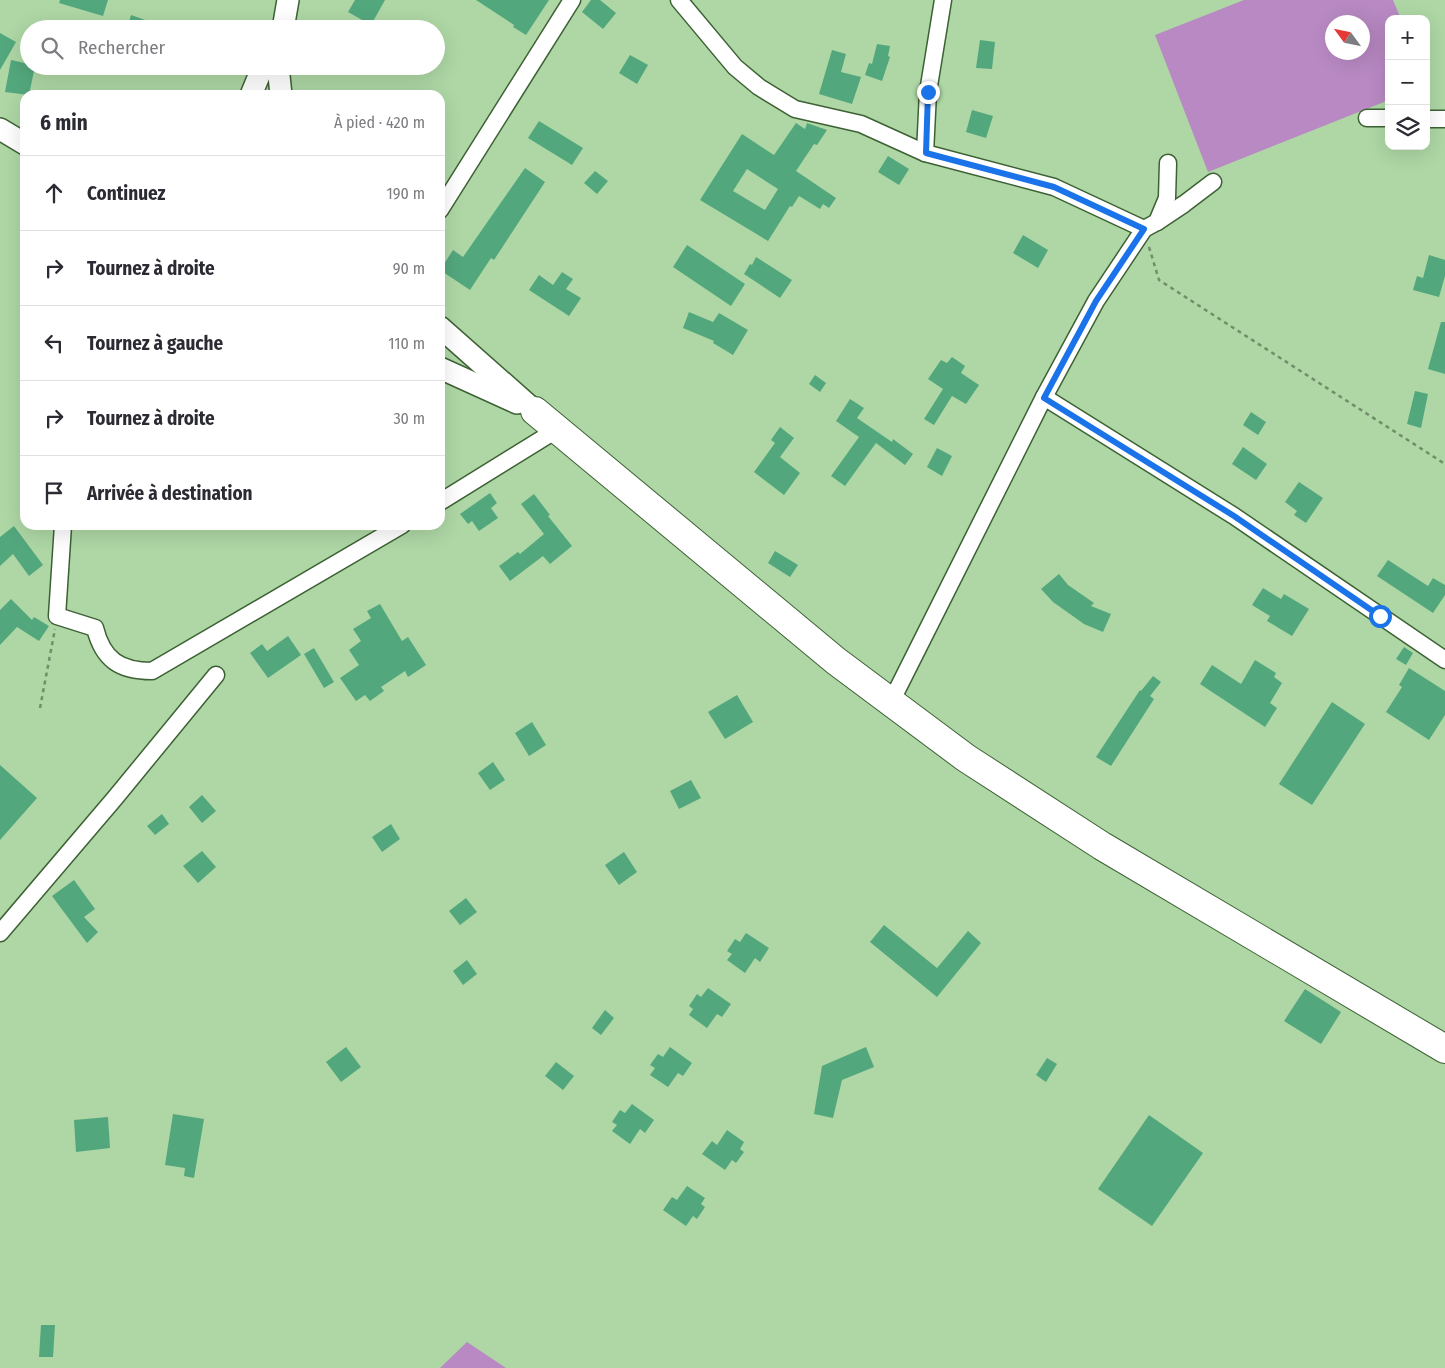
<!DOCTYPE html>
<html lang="fr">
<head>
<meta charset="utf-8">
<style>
	body { margin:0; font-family:"Fira Sans Condensed",sans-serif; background:#f7f7f7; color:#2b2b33 }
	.controls { position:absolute; right:15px; top:15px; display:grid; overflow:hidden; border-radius:10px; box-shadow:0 5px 20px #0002 }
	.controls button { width:45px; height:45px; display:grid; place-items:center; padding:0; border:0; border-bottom:1px solid #e1e1e2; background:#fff; color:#2b2b33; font:25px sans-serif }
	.compass { position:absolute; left:1325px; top:15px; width:45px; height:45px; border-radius:50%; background:#fff; box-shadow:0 5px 20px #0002; rotate:303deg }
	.stop { position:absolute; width:15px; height:15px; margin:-11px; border:4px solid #1a73e8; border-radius:50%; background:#fff }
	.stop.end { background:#1a73e8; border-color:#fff; box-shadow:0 1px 5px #0008 }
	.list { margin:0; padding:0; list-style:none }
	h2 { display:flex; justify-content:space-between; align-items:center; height:65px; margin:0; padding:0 20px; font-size:21px }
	h2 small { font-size:16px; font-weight:400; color:#7c7c81 }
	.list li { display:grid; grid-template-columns:32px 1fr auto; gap:15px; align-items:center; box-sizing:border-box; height:75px; padding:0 20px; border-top:1px solid #e1e1e2 }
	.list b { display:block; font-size:19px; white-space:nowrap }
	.list em { font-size:16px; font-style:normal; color:#7c7c81 }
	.icon { flex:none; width:28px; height:28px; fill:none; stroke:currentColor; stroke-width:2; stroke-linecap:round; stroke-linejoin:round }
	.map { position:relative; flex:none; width:1445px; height:1368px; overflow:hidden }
	.search { position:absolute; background:#fff; box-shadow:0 5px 20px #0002; left:20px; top:20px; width:425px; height:55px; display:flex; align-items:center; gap:12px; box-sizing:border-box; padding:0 18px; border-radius:28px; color:#7c7c81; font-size:19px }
	.panel { position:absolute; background:#fff; box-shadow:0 5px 20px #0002; left:20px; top:90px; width:425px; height:440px; border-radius:15px }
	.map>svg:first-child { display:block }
	.green { fill:#b889c3; fill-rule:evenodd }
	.building { fill:#53a77d; fill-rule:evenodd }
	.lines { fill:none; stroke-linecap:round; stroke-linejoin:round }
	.minor-casing { stroke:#3d6134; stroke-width:19 }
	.tertiary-casing { stroke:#3d6134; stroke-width:24 }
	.trunk-casing { stroke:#3d6134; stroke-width:30 }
	.path { stroke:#718d6a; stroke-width:2.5; stroke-dasharray:4 4; stroke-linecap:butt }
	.minor { stroke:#fff; stroke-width:16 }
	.tertiary { stroke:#fff; stroke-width:21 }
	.trunk { stroke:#fff; stroke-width:28 }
	.route { stroke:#1a73e8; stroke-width:6 }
</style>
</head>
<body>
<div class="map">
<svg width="1445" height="1368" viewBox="0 0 1445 1368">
	<rect width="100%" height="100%" fill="#aed7a5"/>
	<g class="green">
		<path d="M 1244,0 L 1393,0 L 1401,19 L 1389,19 L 1389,100 L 1208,172 L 1155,35 ZM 1362,22 L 1362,52 L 1332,52 L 1332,22 Z"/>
		<polygon points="467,1342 506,1368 440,1368"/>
	</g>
	<g class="building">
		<polygon points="60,0 108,0 103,16 59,3"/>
		<polygon points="355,0 385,0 371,25 348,12"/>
		<polygon points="476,0 549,0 526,35 513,27 514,25"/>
		<polygon points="591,0 600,0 616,13 603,29 582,12"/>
		<polygon points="131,15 165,27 165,29 127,29"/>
		<polygon points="0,33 16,42 0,70"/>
		<polygon points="980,40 995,42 992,69 976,68"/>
		<polygon points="877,44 890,46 888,56 890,57 882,81 865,75 869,63 872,64"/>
		<polygon points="832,50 846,54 841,72 861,77 852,104 819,94"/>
		<polygon points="630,55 648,65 637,84 619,73"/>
		<polygon points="11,60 29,64 29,66 35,66 29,95 5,92"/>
		<polygon points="972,110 993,116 986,138 966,132"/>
		<polygon points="539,121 583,148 572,165 528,138"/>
		<path d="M 796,123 L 805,129 L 807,123 L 827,130 L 817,145 L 814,144 L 796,171 L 836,198 L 829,208 L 823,204 L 820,209 L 799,196 L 792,207 L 790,206 L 768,241 L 700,200 L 742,134 L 774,155 ZM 747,169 L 778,189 L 765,210 L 733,191 Z"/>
		<polygon points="888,156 909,169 899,185 878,172"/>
		<polygon points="525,168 545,182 494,260 491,258 470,290 440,270 453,250 463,257"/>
		<polygon points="595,171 608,181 597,194 584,183"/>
		<polygon points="1023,235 1048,250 1038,268 1013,253"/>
		<polygon points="687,245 745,284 731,306 673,267"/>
		<polygon points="1429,255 1445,260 1445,276 1439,297 1413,290 1417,276 1423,278"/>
		<polygon points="756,257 792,280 780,298 744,274 750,264 752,265"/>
		<polygon points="562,272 573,279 566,289 581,298 569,316 529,290 539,275 553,285"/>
		<polygon points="689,312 713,322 719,313 748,330 733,355 713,343 714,341 683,328"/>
		<polygon points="1441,322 1445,322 1445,374 1428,369"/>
		<polygon points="952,357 965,366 961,373 979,385 966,404 952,396 934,425 924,419 943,389 928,379 941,360 947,363"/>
		<polygon points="815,375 826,383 820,392 809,384"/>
		<polygon points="1415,391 1428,394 1421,428 1407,424"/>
		<polygon points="850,399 864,408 857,418 892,442 893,439 913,454 905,465 876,443 845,486 831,476 859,437 836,421"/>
		<polygon points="1251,412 1266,422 1258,435 1243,425"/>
		<polygon points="780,427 794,438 780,457 800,473 784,495 754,472 775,443 771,440"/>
		<polygon points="1243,447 1267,464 1256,480 1232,464"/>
		<polygon points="937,448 952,456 942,476 927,467"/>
		<polygon points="1299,482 1323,498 1306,523 1294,515 1297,511 1285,502"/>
		<polygon points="490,493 497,503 491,508 498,518 479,531 472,521 468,524 460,514"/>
		<polygon points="534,494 550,515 548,516 572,546 550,564 543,556 510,581 499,566 518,552 520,554 544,534 521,504"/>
		<polygon points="14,526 43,565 29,576 13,554 0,566 0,537"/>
		<polygon points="775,551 798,565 790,577 768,563"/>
		<polygon points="1388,560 1428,586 1433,578 1445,585 1445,595 1433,613 1377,576"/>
		<polygon points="1059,574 1068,585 1094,603 1091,606 1111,614 1103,632 1084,624 1053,602 1041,589"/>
		<polygon points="1263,588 1281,599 1284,594 1309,609 1292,636 1267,621 1270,616 1252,605"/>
		<polygon points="11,599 32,620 34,617 49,626 39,641 17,627 0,645 0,610"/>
		<polygon points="380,604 402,641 408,637 426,665 408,677 405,671 381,687 384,691 370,701 365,695 356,701 340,678 359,665 349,650 361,641 353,629 371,618 367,611"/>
		<polygon points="288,636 301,655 268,678 250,653 262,644 267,651"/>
		<polygon points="1404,647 1413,653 1406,665 1396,659"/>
		<polygon points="314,648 334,682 324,688 304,654"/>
		<polygon points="1255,660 1276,673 1274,677 1282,683 1270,703 1277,708 1265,727 1200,684 1212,665 1241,684"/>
		<polygon points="1409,668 1445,691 1445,715 1429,740 1386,712 1402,687 1399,685"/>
		<polygon points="1153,676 1161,682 1150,696 1154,699 1111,766 1096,757 1140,690 1141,691"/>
		<polygon points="737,695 753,722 725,739 708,712"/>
		<polygon points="1332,702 1365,724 1312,805 1279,784"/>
		<polygon points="532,722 546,745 529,756 515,733"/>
		<polygon points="493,762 505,780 490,790 478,773"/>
		<polygon points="0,765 37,798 0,840"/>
		<polygon points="691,780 701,798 679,809 670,791"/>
		<polygon points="202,795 216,811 202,823 189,807"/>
		<polygon points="162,814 169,824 155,835 147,826"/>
		<polygon points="391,824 400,839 382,852 372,837"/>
		<polygon points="202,851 216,867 198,883 183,866"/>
		<polygon points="624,852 637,872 619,885 605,865"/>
		<polygon points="74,880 95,909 84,917 98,932 87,943 52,896"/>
		<polygon points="466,898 477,912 460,925 449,911"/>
		<polygon points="884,925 937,968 968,931 981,943 937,997 870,942"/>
		<polygon points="746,933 769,948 760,962 755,958 745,973 727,960 732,954 727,951 735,939 740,942"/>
		<polygon points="467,960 477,974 463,985 453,971"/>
		<polygon points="708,988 731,1004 722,1017 717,1014 707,1028 689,1015 693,1009 689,1006 697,994 701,997"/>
		<polygon points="1305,989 1341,1012 1321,1044 1284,1021"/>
		<polygon points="605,1010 614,1018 601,1035 592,1028"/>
		<polygon points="346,1047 361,1067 341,1082 326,1062"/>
		<polygon points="670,1047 692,1063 683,1076 678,1073 668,1087 650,1075 655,1068 650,1065 658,1054 663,1057"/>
		<polygon points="866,1047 874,1067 842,1080 833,1118 814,1114 822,1066"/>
		<polygon points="1047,1058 1057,1064 1046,1082 1036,1075"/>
		<polygon points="556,1062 574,1076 563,1090 545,1076"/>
		<polygon points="632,1104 654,1120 645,1133 640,1129 630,1144 612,1131 617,1125 612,1122 620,1110 625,1113"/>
		<polygon points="173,1114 204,1119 194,1178 184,1176 185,1168 165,1165"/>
		<polygon points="1149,1115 1203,1153 1152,1226 1098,1189"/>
		<polygon points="108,1117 110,1148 76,1152 74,1120"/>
		<polygon points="727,1130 744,1142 740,1149 744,1152 736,1163 732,1160 725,1170 702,1154 712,1141 717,1145"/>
		<polygon points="687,1186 705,1198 701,1204 705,1207 697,1219 693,1216 686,1226 663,1210 672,1197 677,1200"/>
		<polygon points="41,1325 55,1325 53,1357 39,1357"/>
	</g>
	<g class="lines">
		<defs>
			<g id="minor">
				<polyline points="679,0 735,67 759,87 795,109 861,124 925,153 1054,187 1144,229"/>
				<polyline points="1367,118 1389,118"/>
				<polyline points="1426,119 1445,119"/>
				<polyline points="925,153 928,92 943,0"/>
				<polyline points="440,210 572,0"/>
				<polyline points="1157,222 1167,198 1168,163"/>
				<polyline points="1044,397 1234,516 1445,660"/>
				<polyline points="440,502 558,429"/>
				<path d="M 63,525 L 57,616 L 95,628 C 103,660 120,671 152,671 L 402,525"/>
				<polyline points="891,702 1044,397 1096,301 1144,229 1157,222 1184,204 1213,182"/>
				<polyline points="0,933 115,798 216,675"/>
			</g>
			<g id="tertiary">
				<polyline points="283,29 288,0"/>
				<polyline points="278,66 281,95"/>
				<polyline points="251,95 263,66"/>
				<polyline points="0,129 25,144"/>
				<polyline points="440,327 535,411"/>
				<polyline points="440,368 517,403"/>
			</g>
			<polyline id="trunk" points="535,411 836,661 966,758 1102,846 1445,1049"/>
		</defs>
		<use href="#minor" class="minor-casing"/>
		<use href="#tertiary" class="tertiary-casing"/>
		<use href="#trunk" class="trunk-casing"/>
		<g class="path">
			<polyline points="1149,247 1159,280 1445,464"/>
			<polyline points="40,708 55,629"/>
		</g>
		<use href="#minor" class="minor"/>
		<use href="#tertiary" class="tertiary"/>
		<use href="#trunk" class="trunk"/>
	</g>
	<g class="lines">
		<polyline class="route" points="928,92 926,153 1054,187 1144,229 1096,301 1044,398 1234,516 1380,616"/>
	</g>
</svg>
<div class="controls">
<button>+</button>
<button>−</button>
<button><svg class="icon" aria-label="layers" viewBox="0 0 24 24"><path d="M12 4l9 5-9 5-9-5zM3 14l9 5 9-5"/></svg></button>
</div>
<svg class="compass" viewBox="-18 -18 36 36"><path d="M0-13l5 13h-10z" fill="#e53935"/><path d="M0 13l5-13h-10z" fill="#7c7c81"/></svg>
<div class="stop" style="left:1380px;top:616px"></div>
<div class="stop end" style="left:928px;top:92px"></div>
<div class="search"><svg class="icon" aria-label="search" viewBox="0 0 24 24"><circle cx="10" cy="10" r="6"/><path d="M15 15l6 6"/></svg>Rechercher</div>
<section class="panel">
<h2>6 min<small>À pied · 420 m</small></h2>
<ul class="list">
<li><svg class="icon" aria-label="ahead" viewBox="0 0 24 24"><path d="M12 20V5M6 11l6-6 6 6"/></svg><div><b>Continuez</b></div><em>190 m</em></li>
<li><svg class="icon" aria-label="right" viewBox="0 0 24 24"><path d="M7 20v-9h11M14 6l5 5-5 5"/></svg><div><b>Tournez à droite</b></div><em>90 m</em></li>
<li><svg class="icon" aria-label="left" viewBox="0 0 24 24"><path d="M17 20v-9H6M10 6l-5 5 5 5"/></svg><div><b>Tournez à gauche</b></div><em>110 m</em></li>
<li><svg class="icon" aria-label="right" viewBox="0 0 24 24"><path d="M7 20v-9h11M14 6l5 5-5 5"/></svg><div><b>Tournez à droite</b></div><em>30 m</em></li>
<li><svg class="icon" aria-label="arrive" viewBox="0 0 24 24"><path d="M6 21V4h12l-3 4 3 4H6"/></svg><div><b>Arrivée à destination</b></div></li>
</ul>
</section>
</div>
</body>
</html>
